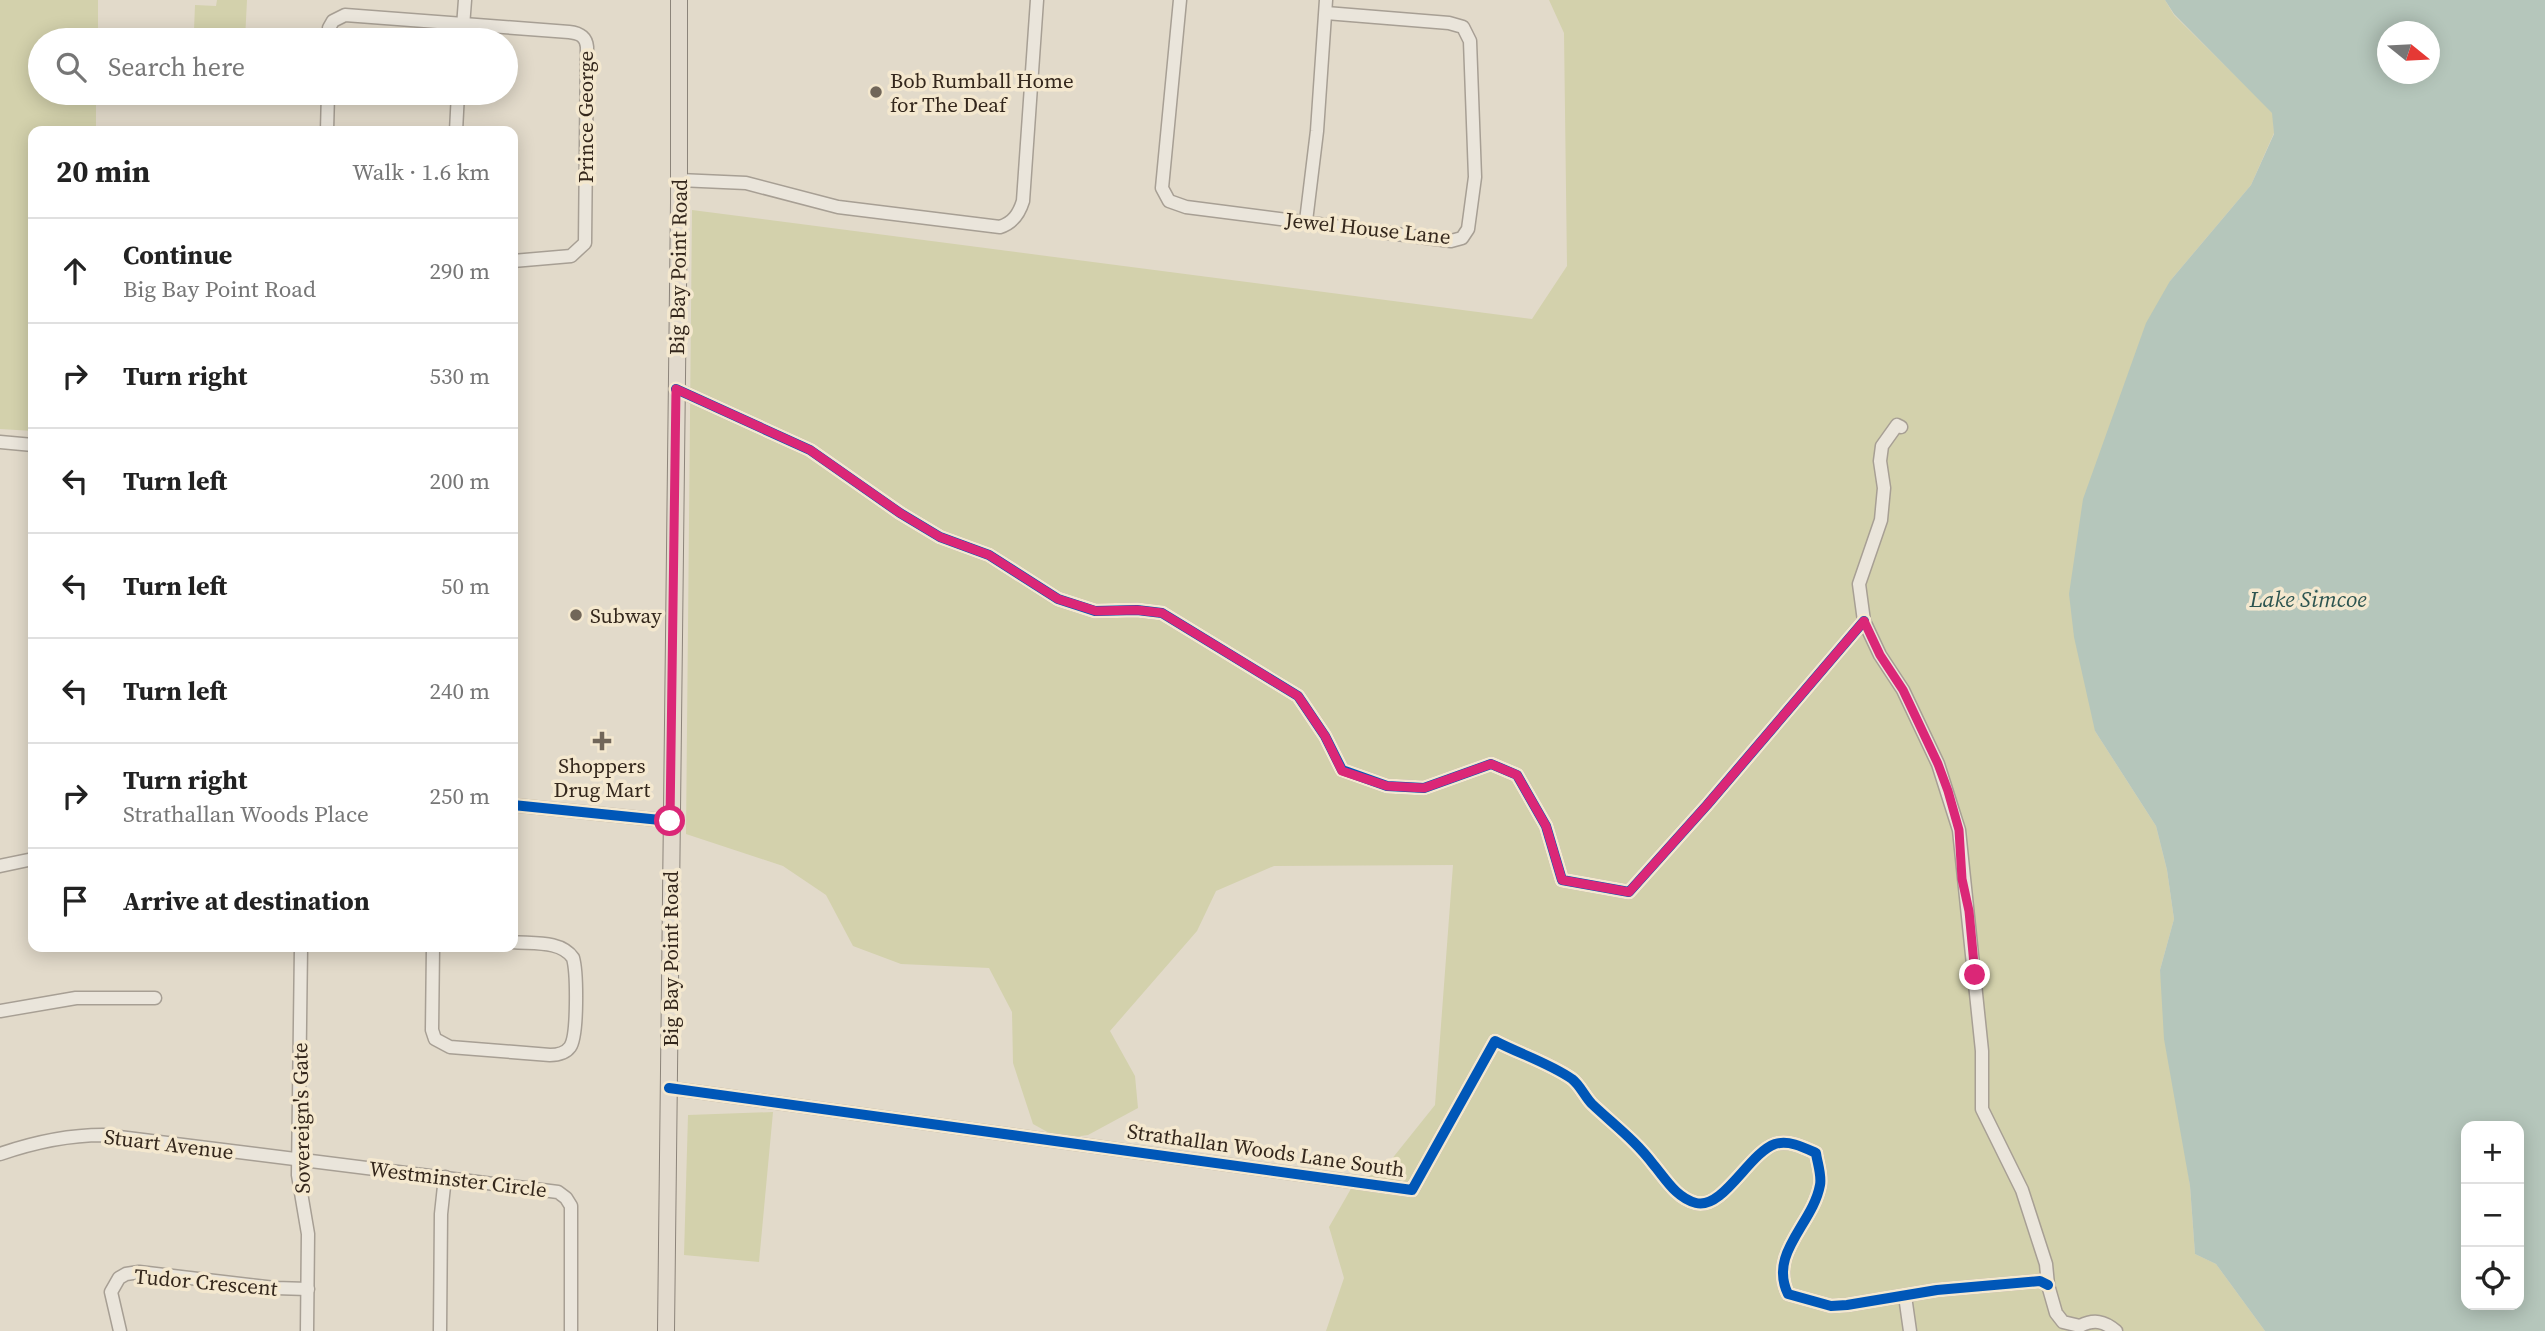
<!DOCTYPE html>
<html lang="en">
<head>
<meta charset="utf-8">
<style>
	body { margin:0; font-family:"Source Serif 4",serif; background:#f2f2f2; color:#222 }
	.controls { position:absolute; right:21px; bottom:21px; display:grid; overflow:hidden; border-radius:14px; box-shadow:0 4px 18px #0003 }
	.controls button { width:63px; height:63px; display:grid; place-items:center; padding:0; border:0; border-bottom:2px solid #e0e0e0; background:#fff; color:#222; font:35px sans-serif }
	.compass { position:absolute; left:2377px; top:21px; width:63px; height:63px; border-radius:50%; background:#fff; box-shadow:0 4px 18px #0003; rotate:108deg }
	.stop { position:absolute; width:21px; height:21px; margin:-16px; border:5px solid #db2777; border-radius:50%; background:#fff }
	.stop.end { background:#db2777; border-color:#fff; box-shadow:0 2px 7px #0008 }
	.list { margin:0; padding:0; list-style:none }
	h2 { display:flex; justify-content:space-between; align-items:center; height:91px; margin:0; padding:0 28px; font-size:30px }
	h2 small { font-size:23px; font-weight:400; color:#767676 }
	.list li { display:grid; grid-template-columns:46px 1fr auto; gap:21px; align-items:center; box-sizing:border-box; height:105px; padding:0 28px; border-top:2px solid #e0e0e0 }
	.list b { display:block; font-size:26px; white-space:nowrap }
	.list p { margin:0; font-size:23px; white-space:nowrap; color:#767676 }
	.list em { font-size:23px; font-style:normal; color:#767676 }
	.icon { flex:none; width:38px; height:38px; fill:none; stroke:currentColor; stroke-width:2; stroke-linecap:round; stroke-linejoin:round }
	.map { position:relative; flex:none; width:2545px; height:1331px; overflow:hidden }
	.search { position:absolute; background:#fff; box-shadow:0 4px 18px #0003; left:28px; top:28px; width:490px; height:77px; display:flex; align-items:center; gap:18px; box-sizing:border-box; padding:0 24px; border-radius:38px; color:#767676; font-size:26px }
	.panel { position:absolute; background:#fff; box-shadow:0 4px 18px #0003; left:28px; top:126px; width:490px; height:826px; border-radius:14px }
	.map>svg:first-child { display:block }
	.green { fill:#d3d1ac }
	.water { fill:#b5c6bb; fill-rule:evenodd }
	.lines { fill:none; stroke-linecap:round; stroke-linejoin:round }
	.minor-casing { stroke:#a79f94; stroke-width:15 }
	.major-casing { stroke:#8c847a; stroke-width:18 }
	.minor { stroke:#eae5db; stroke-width:12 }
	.major { stroke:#e2dacd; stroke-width:16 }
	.cycleway-casing { stroke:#f4e8cf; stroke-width:15 }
	.cycleway { stroke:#0057b8; stroke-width:10 }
	.route { stroke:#db2777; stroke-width:9 }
	.poi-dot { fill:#716659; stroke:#f4e8cf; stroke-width:2.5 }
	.labels { text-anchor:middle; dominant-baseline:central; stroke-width:7; stroke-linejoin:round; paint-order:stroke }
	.poi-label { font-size:21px; fill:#34271c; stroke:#f4e8cf; text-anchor:start }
	.street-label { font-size:21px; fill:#34271c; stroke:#f4e8cf }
	.water-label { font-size:23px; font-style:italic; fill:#2c5450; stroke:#f4e8cf }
</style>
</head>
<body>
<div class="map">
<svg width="2545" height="1331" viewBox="0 0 2545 1331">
	<rect width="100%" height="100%" fill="#e2daca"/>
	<g class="green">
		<polygon points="0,0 98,0 98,40 40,40 40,93 96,93 96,131 33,131 33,431 0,429"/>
		<polygon points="217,0 247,0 245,40 148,40 148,28 194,30 195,5 216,6"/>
		<polygon points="1549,0 2165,0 2174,15 2273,113 2274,133 2251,185 2170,281 2095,731 2156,826 2167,870 2174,919 2160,970 2190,1186 2195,1254 2216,1264 2265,1331 1326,1331 1344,1278 1329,1227 1352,1187 1387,1165 1435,1105 1453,865 1274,866 1216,891 1197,931 1110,1031 1135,1076 1138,1108 1088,1135 1060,1139 1033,1124 1013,1063 1012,1012 989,968 901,964 853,946 826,895 783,866 686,834 692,210 1532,319 1567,266 1564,33"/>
		<polygon points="773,1112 759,1262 684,1255 688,1115"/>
	</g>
	<path class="water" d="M 2165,0 L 2545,0 L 2545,1331 L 2265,1331 L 2216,1264 L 2195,1254 L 2190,1186 L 2164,1039 L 2160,970 L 2174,919 L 2167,870 L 2156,826 L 2095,731 L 2074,637 L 2069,594 L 2083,499 L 2146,323 L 2170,281 L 2251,185 L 2274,134 L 2272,113 L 2174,14 ZM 2388,32 L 2430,32 L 2430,74 L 2388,74 ZM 2466,1126 L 2519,1126 L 2519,1305 L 2466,1305 Z"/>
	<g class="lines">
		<defs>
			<g id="minor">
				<polyline points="1180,0 1162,188 1169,201 1186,207 1451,241 1462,238 1468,229 1475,177 1470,41 1463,27 1449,23 1326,13"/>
				<path d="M 329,40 L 329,28 L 333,21 L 345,15 L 569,32 C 579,33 586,36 587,47 L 585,243 L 571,256 L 513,261"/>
				<polyline points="462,40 465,0"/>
				<polyline points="327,131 328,93"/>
				<polyline points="456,131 458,93"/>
				<path d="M 679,180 L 746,183 L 838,207 L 1000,227 C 1013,223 1019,214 1023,201 L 1037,0"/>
				<polyline points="1306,221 1317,131 1326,0"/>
				<polyline points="676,389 810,450 900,513 940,537 989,555 1058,599 1095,611 1137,610 1162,613 1298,696 1325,736 1342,770 1387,786 1424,788 1491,764 1517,775 1546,826 1562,880 1629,892 1707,805 1864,621"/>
				<path d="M 1901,427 L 1897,425 L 1882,446 L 1880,461 L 1884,488 L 1881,520 L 1859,584 L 1864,621 L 1880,655 L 1903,690 L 1938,764 L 1959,830 L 1982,1051 L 1982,1109 L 2022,1190 L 2046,1264 L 2048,1285 L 2056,1313 L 2063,1322 L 2080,1326 C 2094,1319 2104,1321 2116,1331"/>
				<polyline points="0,442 33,445"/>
				<polyline points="513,805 670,821"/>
				<polyline points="0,866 33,859"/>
				<polyline points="301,947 298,1175 308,1234 307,1331"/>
				<path d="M 433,947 L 432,1030 L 435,1039 L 450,1047 L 550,1055 C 557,1055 565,1054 570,1047 C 578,1036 577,972 573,958 C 561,940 532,944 513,942"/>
				<polyline points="0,1011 76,998 155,998"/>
				<path d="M 669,1088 L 1412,1190 L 1495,1041 C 1520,1054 1549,1063 1572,1079 C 1580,1085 1585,1097 1592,1104 C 1613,1124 1636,1141 1653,1164 C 1665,1178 1676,1198 1696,1203 C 1723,1210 1749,1153 1775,1144 C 1789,1140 1803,1147 1816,1153 C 1817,1162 1822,1175 1820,1185 C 1813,1224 1768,1253 1788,1294 L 1831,1306 L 1847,1305 L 1937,1290 L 2040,1281 L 2048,1285"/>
				<path d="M 0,1154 C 32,1143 70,1135 103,1135 L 558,1192 L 566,1198 L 571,1206 L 571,1331"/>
				<polyline points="1905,1296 1910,1331"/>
				<polyline points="120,1331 111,1292 119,1278 126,1274 139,1272 275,1288 308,1289"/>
				<polyline points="440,1331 441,1214 445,1177"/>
			</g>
			<polyline id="major" points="666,1331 679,203 679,0"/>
		</defs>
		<use href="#minor" class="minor-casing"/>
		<use href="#major" class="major-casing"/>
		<use href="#minor" class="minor"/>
		<use href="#major" class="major"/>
		<defs>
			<g id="cycleway">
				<polyline points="676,389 810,450 900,513 940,537 989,555 1058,599 1095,611 1137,610 1162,613 1298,696 1325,736 1342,770 1387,786 1424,788 1491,764 1517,775 1546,826 1562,880 1629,892 1707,805 1864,621"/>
				<polyline points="513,805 670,821"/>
				<path d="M 669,1088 L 1412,1190 L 1495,1041 C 1520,1054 1549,1063 1572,1079 C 1580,1085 1585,1097 1592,1104 C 1613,1124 1636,1141 1653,1164 C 1665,1178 1676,1198 1696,1203 C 1723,1210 1749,1153 1775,1144 C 1789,1140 1803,1147 1816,1153 C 1817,1162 1822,1175 1820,1185 C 1813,1224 1768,1253 1788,1294 L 1831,1306 L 1847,1305 L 1937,1290 L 2040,1281 L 2048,1285"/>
			</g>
		</defs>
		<use href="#cycleway" class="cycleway-casing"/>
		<use href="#cycleway" class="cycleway"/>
	</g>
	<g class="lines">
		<polyline class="route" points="670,821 676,389 810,450 900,513 940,537 989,555 1058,599 1096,611 1137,610 1162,613 1298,696 1325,736 1342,771 1387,786 1424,788 1491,764 1517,775 1546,826 1562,880 1629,892 1707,805 1864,621 1880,655 1903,690 1938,764 1948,791 1959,830 1962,879 1969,911 1975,975"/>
	</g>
	<g class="poi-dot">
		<circle cx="876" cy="92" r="7"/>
		<circle cx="576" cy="615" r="7"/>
		<path d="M598.5 730.5h7v7h7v7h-7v7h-7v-7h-7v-7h7z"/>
	</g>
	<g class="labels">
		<g class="poi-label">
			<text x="890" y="80">Bob Rumball Home<tspan x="890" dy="24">for The Deaf</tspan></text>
			<text x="590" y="615">Subway</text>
			<text x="602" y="765" text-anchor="middle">Shoppers<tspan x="602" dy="24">Drug Mart</tspan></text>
		</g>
		<g class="street-label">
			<text transform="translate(585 117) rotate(-90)">Prince George</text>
			<text transform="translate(1368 228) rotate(6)">Jewel House Lane</text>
			<text transform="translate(678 267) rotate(-89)">Big Bay Point Road</text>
			<text transform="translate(670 959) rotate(-90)">Big Bay Point Road</text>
			<text transform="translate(301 1118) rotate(-91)">Sovereign's Gate</text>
			<text transform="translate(169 1144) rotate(7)">Stuart Avenue</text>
			<text transform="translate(1266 1150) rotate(8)">Strathallan Woods Lane South</text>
			<text transform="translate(458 1179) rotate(7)">Westminster Circle</text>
			<text transform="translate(206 1282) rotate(5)">Tudor Crescent</text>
		</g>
		<g class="water-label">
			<text x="2308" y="599">Lake Simcoe</text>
		</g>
	</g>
</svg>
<div class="controls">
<button>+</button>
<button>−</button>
<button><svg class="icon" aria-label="locate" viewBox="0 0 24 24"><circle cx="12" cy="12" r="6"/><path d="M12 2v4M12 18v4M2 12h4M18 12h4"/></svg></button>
</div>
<svg class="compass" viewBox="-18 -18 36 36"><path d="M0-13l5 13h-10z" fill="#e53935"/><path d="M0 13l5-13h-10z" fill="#767676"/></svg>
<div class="stop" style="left:670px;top:821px"></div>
<div class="stop end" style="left:1975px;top:975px"></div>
<div class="search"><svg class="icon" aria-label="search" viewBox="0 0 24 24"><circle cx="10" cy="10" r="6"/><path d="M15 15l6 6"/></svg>Search here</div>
<section class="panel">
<h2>20 min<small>Walk · 1.6 km</small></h2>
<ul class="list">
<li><svg class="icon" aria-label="ahead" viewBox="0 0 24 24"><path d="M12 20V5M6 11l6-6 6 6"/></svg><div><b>Continue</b><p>Big Bay Point Road</p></div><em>290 m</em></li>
<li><svg class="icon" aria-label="right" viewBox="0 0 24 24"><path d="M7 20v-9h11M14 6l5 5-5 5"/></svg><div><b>Turn right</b></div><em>530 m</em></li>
<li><svg class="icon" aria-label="left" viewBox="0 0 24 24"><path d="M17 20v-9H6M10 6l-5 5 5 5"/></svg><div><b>Turn left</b></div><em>200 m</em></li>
<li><svg class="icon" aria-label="left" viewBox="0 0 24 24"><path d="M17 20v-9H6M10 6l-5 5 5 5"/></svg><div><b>Turn left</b></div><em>50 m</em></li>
<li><svg class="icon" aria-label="left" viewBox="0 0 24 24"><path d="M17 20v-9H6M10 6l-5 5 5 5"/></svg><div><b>Turn left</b></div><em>240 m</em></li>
<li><svg class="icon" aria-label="right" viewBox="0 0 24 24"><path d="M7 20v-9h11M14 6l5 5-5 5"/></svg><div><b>Turn right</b><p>Strathallan Woods Place</p></div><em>250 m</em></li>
<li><svg class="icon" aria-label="arrive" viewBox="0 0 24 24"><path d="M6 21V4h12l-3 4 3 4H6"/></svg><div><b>Arrive at destination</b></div></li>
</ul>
</section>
</div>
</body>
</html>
